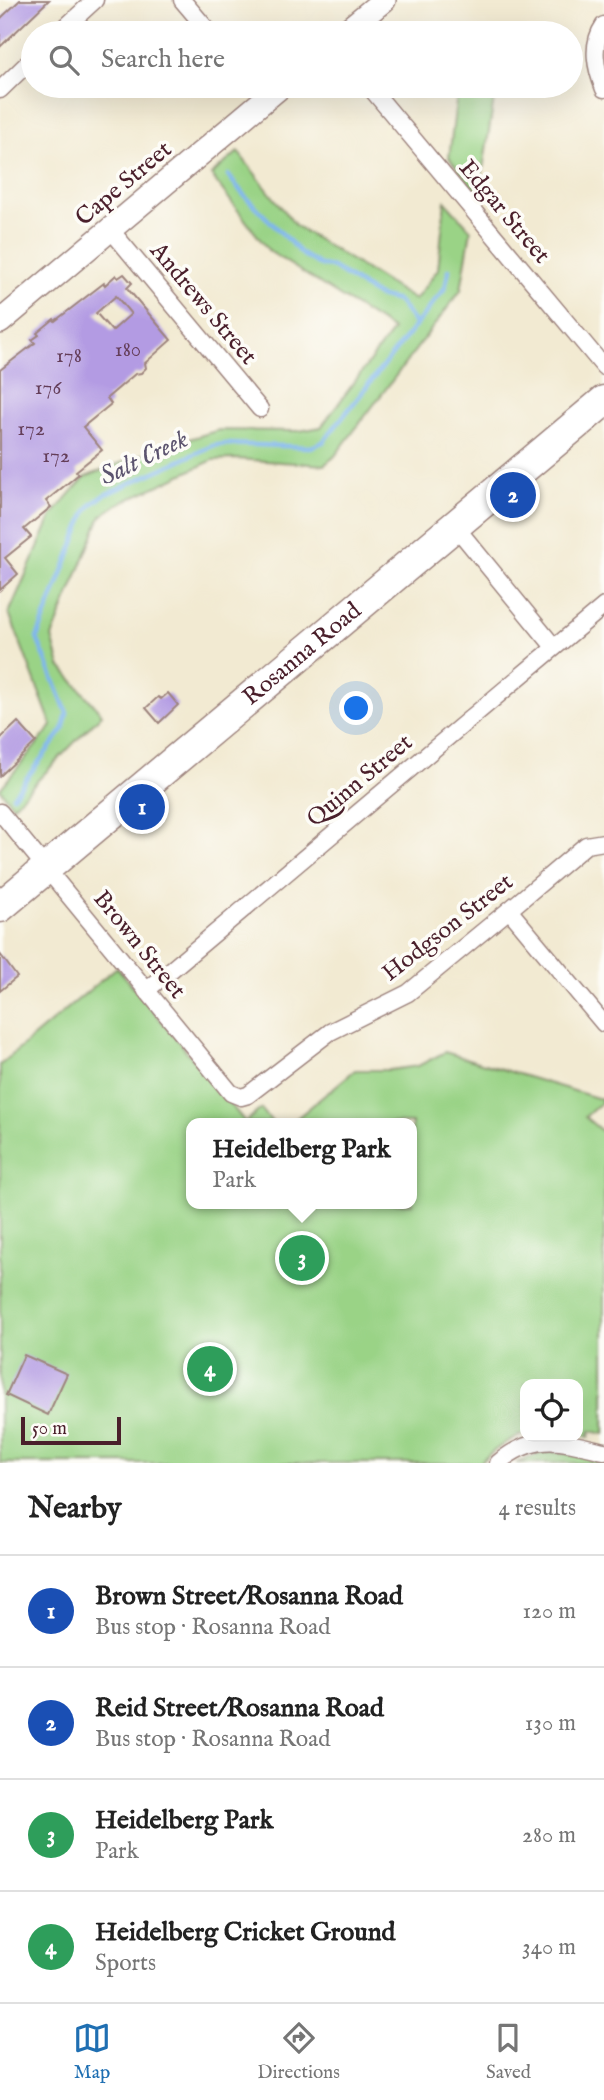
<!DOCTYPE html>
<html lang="en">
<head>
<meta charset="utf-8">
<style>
	body { margin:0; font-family:"IM FELL English",serif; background:#f6f6f6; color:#222 }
	.controls { position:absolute; right:21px; bottom:21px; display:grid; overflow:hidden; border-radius:14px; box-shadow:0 7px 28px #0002 }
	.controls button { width:63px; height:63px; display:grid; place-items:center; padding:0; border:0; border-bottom:2px solid #e0e0e0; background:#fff; color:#222; font:35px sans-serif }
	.scale { position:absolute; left:21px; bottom:18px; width:100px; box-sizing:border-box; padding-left:7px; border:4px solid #4a1f2b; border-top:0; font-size:19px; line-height:24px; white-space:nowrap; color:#4a1f2b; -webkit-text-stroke:5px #fdfcf7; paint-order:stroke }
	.you { position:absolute; left:357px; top:709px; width:24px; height:24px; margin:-18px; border:5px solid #fff; border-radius:50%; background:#1a73e8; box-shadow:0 0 0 10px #1a73e833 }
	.badge { display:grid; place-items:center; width:46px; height:46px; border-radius:50%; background:#1f6fb2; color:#fff; font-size:23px; font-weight:700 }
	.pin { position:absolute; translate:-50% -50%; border:4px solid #fff; box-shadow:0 2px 7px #0006 }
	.popup { position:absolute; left:186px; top:1118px; width:231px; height:91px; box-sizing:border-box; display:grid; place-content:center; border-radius:14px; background:#fff; filter:drop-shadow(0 2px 5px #0005); font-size:23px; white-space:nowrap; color:#767676 }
	.popup b { font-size:26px; color:#222 }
	.popup::after { content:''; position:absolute; left:50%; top:100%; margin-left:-14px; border:14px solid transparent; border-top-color:#fff }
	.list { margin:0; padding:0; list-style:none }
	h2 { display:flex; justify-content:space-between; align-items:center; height:91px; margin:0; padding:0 28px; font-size:30px }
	h2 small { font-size:23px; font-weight:400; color:#767676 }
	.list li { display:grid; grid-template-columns:46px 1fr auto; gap:21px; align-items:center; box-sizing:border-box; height:112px; padding:0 28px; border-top:2px solid #e0e0e0 }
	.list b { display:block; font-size:26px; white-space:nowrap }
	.list p { margin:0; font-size:23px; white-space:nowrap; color:#767676 }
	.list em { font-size:23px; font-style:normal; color:#767676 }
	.icon { flex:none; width:38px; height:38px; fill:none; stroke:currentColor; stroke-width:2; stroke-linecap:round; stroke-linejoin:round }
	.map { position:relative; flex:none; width:604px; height:1463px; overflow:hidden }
	.search { position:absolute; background:#fff; box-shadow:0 7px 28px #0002; left:21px; right:21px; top:21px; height:77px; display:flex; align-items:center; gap:18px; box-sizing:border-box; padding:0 24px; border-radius:38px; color:#767676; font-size:26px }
	.sheet { height:539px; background:#fff }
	nav { display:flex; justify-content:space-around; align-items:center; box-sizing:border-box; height:98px; border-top:2px solid #e0e0e0; background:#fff; font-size:19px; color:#767676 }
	nav a { display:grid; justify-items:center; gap:4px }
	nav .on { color:#1f6fb2 }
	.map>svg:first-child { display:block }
	.green { fill:#9ad386; stroke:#727958; stroke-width:2 }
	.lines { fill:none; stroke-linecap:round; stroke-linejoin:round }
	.stream { stroke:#7eb5ee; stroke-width:4.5 }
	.building { fill:#b39be3; fill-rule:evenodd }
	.street-casing { stroke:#9e847e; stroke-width:19 }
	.secondary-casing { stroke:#9e847e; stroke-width:26 }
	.highway-casing { stroke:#9e847e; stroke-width:33 }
	.street { stroke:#fff; stroke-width:16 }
	.secondary { stroke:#fff; stroke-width:23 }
	.highway { stroke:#fff; stroke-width:30 }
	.labels { text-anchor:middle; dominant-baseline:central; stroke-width:7; stroke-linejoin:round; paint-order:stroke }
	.number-label { font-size:21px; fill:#643e59 }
	.street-label { font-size:24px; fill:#4a1f2b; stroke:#fdfcf7 }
	.water-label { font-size:26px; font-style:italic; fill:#5c546f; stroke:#fdfcf7 }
</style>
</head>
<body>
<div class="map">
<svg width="604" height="1463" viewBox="0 0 604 1463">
	<rect width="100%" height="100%" fill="#fdfcf7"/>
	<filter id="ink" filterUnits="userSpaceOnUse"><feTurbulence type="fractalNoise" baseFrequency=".0143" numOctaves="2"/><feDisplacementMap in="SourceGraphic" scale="14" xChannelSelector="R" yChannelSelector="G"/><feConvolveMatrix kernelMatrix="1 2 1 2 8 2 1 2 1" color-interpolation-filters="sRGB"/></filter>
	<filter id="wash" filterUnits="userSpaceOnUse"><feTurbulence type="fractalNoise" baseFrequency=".00686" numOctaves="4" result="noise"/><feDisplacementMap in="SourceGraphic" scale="28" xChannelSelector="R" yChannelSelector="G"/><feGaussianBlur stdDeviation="1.57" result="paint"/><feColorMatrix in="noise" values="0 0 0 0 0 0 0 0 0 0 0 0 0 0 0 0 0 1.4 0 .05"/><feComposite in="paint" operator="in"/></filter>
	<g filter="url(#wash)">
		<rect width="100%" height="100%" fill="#f2ead2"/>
		<g class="green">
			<polygon points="458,86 496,86 479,195 449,158"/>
			<polygon points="238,152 296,226 415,300 438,269 445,201 471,230 461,290 334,457 324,465 236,459 213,460 118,504 101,516 52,637 60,666 102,714 13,806 0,789 52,726 9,613 52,515 85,477 156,449 219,430 299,431 321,427 393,330 269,251 211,175"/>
			<path d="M 117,967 L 245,1122 L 261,1109 L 273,1123 L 192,1123 L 192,1204 L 412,1204 L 412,1123 L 291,1123 L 355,1070 L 390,1070 L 418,1066 L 445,1052 L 604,1100 L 585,1117 L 604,1133 L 604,1434 L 590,1431 L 589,1437 L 578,1434 L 578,1384 L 525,1384 L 525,1434 C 507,1439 494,1451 479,1463 L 0,1463 L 0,1065 Z"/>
			<polygon points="547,1451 571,1454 604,1461 604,1463 516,1463"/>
		</g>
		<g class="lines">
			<g class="stream">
				<polyline points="228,175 243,194 303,255 320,265 332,267 378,296 398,301 414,322 415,326"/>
				<polyline points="13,796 63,730 67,713 37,638 86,512 92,504 104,495 212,446 225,444 311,447 323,442 445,288 449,270"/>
			</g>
		</g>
		<g id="blocks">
			<g class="building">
				<polygon points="20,0 49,0 0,47 0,19"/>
				<path d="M 124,274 L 132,283 L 127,288 L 171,340 L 145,363 L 146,368 L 141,373 L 135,374 L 107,398 L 111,404 L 83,427 L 102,450 L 76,471 L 79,474 L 46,501 L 51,507 L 24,529 L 31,537 L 5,558 L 18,574 L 0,590 L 0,370 L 35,343 L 32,340 L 39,335 L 37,333 L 54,319 L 55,321 L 104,283 L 105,285 L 116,275 L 118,278 ZM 116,296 L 131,314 L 112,331 L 96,313 Z"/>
				<polygon points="168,693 178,705 159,723 146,708 158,697 161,699"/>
				<polygon points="18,722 36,742 0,776 0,739"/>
				<polygon points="0,954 17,977 0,991"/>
				<polygon points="24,1355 67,1374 48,1415 6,1395"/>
			</g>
		</g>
	</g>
	<g filter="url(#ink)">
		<use href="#blocks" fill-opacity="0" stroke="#9e847e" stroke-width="2"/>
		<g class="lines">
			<defs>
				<g id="street">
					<polyline points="182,0 210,33"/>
					<path d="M 604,25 C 590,45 596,69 604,89"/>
					<polyline points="59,33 95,0"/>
					<polyline points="369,86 604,367"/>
					<polyline points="0,90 33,58"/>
					<polyline points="110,229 260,409"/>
					<polyline points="455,526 554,647"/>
					<polyline points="0,812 231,1093 241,1097 248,1095 330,1032 408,993 509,910 586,845 604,842"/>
					<polyline points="509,910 604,1024"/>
					<polyline points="146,991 604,606"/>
					<path d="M 498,1463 C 534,1432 562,1441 604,1451"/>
				</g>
				<g id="secondary">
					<polyline points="344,33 384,0"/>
					<polyline points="0,322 281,86"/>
				</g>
				<g id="highway">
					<path id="s1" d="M 0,907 L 604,401"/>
				</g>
			</defs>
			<use href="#street" class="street-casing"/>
			<use href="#secondary" class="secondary-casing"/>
			<use href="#highway" class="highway-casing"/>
			<use href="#street" class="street"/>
			<use href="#secondary" class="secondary"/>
			<use href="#highway" class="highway"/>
		</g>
	</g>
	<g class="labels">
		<g class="number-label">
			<text x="128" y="350">180</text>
			<text x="69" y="356">178</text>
			<text x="48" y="388">176</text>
			<text x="31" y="429">172</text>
			<text x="56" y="456">172</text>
		</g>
		<g class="street-label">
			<text transform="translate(124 184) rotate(-40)">Cape Street</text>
			<text transform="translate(504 212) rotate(50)">Edgar Street</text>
			<text transform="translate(203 304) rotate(50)">Andrews Street</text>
			<text stroke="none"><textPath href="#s1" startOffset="394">Rosanna Road</textPath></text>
			<text transform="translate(360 781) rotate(-40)">Quinn Street</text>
			<text transform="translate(448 928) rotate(-38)">Hodgson Street</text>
			<text transform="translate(139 945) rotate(51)">Brown Street</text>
		</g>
		<g class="water-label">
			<text transform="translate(144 458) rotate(-26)">Salt Creek</text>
		</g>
	</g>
</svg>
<div class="controls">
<button><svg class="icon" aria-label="locate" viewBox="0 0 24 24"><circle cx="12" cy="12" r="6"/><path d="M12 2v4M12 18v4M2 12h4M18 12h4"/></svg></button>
</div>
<div class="scale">50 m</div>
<div class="you"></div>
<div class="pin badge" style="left:142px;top:807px;background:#1a4fb4">1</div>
<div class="pin badge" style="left:513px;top:495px;background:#1a4fb4">2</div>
<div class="pin badge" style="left:302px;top:1258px;background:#2e9e5b">3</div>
<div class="popup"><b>Heidelberg Park</b>Park</div>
<div class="pin badge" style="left:210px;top:1369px;background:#2e9e5b">4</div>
<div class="search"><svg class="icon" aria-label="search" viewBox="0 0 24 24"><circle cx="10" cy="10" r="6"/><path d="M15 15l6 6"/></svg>Search here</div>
</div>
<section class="sheet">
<h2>Nearby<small>4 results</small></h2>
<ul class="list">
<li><span class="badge" style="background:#1a4fb4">1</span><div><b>Brown Street/Rosanna Road</b><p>Bus stop · Rosanna Road</p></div><em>120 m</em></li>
<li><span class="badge" style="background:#1a4fb4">2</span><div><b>Reid Street/Rosanna Road</b><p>Bus stop · Rosanna Road</p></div><em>130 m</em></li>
<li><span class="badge" style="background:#2e9e5b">3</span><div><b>Heidelberg Park</b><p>Park</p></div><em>280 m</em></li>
<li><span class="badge" style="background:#2e9e5b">4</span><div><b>Heidelberg Cricket Ground</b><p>Sports</p></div><em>340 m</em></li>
</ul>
</section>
<nav>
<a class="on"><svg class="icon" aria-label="map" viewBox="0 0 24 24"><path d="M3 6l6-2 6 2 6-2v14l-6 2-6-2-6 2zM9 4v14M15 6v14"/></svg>Map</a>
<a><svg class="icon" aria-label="directions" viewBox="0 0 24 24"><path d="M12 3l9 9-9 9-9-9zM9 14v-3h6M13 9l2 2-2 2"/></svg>Directions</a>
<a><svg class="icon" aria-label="saved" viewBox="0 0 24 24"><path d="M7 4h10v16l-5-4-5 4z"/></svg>Saved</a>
</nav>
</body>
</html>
